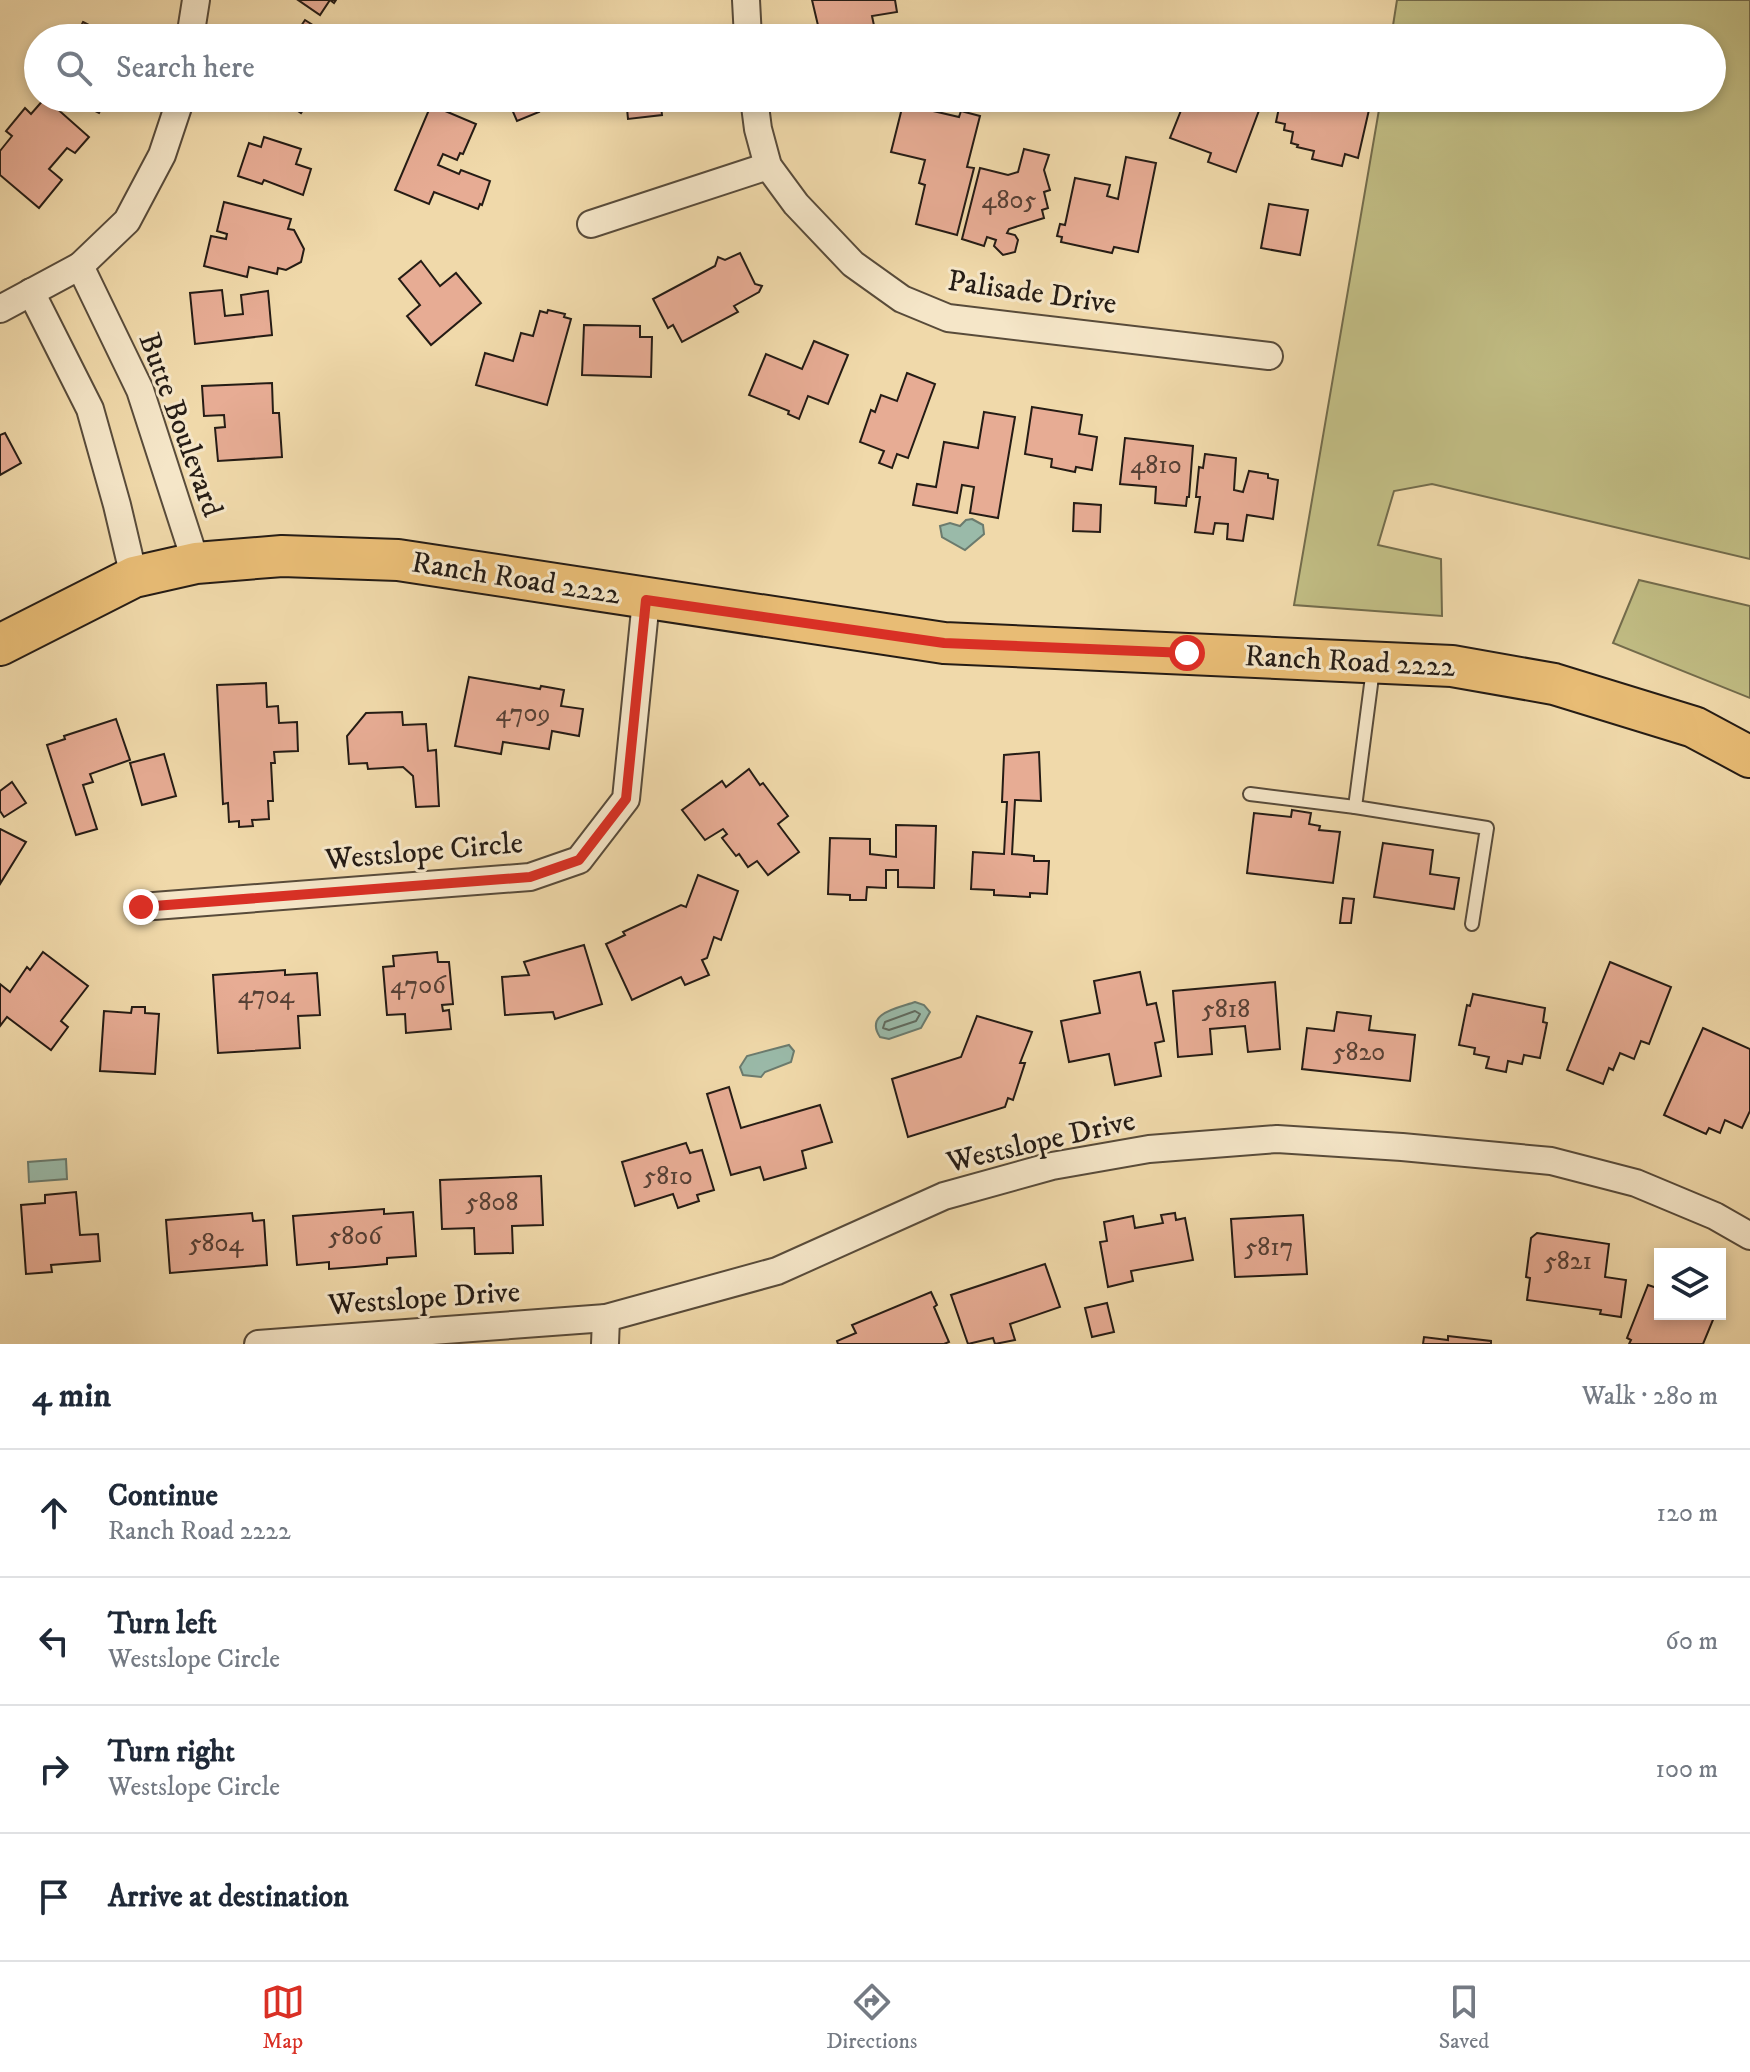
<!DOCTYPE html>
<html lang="en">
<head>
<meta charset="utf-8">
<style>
	body { margin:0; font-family:"IM FELL DW Pica",serif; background:#f6f6f7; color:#1f2937 }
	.controls { position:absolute; right:24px; bottom:24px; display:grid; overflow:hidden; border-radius:0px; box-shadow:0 4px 12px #0003 }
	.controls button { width:72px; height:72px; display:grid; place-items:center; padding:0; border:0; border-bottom:2px solid #e0e1e3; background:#fff; color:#1f2937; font:40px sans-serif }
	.stop { position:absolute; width:24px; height:24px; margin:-18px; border:6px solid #d93025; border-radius:50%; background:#fff }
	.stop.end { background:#d93025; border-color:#fff; box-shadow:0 2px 8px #0008 }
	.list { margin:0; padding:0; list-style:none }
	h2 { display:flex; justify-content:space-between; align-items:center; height:104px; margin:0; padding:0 32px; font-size:34px }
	h2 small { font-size:26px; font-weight:400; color:#747a83 }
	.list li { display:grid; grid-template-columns:52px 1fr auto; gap:24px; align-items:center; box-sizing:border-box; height:128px; padding:0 32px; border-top:2px solid #e0e1e3 }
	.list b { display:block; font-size:30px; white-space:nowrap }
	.list p { margin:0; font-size:26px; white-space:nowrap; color:#747a83 }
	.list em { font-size:26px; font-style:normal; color:#747a83 }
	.icon { flex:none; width:44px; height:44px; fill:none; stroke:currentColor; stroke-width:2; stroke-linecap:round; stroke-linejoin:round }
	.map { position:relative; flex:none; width:1750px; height:1344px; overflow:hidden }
	.search { position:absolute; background:#fff; box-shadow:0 4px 12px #0003; left:24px; right:24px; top:24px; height:88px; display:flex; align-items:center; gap:20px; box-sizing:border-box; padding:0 28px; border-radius:44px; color:#747a83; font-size:30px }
	.sheet { height:616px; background:#fff }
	nav { display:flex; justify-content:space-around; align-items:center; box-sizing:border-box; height:112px; border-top:2px solid #e0e1e3; background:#fff; font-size:22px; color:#747a83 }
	nav a { display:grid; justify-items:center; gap:4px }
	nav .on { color:#d93025 }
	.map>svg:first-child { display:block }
	.green { fill:#c1bd84; stroke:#736c4c; stroke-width:2 }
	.water { fill:#9abaa9; stroke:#6b7b6e; stroke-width:2 }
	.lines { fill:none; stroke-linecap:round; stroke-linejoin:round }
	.shore { stroke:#606b5f; stroke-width:2 }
	.building { fill:#e7ac94; stroke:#251c15; stroke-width:2 }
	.lane-casing { stroke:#584b3a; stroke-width:16 }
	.street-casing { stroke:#584b3a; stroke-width:30 }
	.primary-casing { stroke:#251c15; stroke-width:44 }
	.lane { stroke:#f5e6c8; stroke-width:12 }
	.street { stroke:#f5e6c8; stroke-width:26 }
	.primary { stroke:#e8bc75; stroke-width:40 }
	.route { stroke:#d93025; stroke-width:10 }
	.labels { text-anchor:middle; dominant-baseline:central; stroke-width:6; stroke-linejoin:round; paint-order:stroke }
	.number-label { font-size:26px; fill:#564035 }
	.street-label { font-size:30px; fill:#251c15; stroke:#f5e6c8 }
</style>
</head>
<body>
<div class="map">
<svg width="1750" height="1344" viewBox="0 0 1750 1344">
	<rect width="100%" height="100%" fill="#f0d9aa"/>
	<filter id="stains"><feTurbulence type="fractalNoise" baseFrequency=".0025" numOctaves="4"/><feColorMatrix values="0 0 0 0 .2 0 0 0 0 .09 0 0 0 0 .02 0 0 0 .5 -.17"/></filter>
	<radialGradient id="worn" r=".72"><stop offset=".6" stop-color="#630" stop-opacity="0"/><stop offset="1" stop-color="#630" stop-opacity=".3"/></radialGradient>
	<g class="green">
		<polygon points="1397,0 1750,0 1750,559 1432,484 1394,491 1378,545 1441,559 1442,616 1294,605 1381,98 1712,98 1712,38 1391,38"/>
		<polygon points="1639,580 1750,606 1750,698 1613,643"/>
	</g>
	<g class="water">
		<polygon points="972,519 983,525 984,534 965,550 942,537 940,526 950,523 960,526 966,520"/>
		<path d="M 915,1002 L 924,1005 L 930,1012 L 921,1028 L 889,1039 L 880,1037 C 864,1013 898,1008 915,1002 Z"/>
		<polygon points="789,1045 794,1051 791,1062 765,1072 761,1077 743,1075 740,1067 747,1056"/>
		<polygon points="66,1159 67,1179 29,1182 28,1162"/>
	</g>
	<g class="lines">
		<polygon class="shore" points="915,1011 920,1014 916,1021 889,1030 883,1028 885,1022"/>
	</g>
	<g class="building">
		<polygon points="298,0 336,0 334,3 330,0 320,15"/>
		<polygon points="812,0 895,0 897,12 872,16 876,35 868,36 869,38 821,38"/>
		<polygon points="305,20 333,38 293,38"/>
		<polygon points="83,22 114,38 75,38"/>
		<polygon points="665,25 675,33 675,38 620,38 619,30"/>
		<polygon points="562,26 567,38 533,38"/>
		<polygon points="45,98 89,137 75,153 67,148 49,169 62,180 39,208 0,175 0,151 12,136 6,131 25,108 31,114"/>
		<polygon points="69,98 106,98 99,113"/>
		<polygon points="279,98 311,98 301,113"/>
		<polygon points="507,98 533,98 539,112 517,121"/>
		<polygon points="626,98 660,98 662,115 628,119"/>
		<polygon points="1186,98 1250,98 1252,102 1261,105 1236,172 1208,162 1211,153 1170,138"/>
		<polygon points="1281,98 1356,98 1371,101 1358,158 1345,154 1342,166 1312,159 1314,151 1297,147 1298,145 1291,143 1293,132 1284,130 1285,124 1276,122"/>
		<polygon points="903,104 959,117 961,111 980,116 967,167 974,168 957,235 916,224 925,185 919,183 925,160 891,152"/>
		<polygon points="431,105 476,124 463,154 460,153 457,160 443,154 438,165 459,174 461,170 490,181 482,205 480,204 478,209 434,192 429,204 395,190"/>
		<polygon points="264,137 301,149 296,164 311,169 303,195 264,180 262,184 238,176 249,143 261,147"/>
		<polygon points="1024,149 1049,155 1044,170 1050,190 1044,192 1048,208 1042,210 1044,218 1009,229 1007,233 1015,235 1018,240 1015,252 1003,255 994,246 996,240 987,237 984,246 962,239 980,168 1008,175 1018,172"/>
		<polygon points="1126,157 1156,163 1138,252 1114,247 1112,253 1061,242 1062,237 1057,236 1060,224 1065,225 1075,178 1110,185 1107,196 1118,199"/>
		<polygon points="224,202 291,219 288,229 294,230 304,249 301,262 286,270 278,268 277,274 249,267 247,277 204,266 211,236 226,239 227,234 217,231"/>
		<polygon points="1269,204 1308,210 1300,255 1261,248"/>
		<polygon points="740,253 755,284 762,286 759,292 734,306 738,312 682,342 673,325 668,328 653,299 715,266 718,257 725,260"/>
		<polygon points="421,261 440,286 456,273 481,303 431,345 407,316 420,305 399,279"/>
		<polygon points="222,290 225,316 243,314 241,295 268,291 272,335 195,344 190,293"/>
		<polygon points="548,310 565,314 564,317 571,319 547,405 476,385 485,353 513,361 521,333 533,336 540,311 547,313"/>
		<polygon points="584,325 640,326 640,337 652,337 651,377 582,375"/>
		<polygon points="814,341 848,355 828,404 808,396 799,419 788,414 789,411 749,395 766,354 802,369"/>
		<polygon points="907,373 935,384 908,458 897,454 892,468 879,463 884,451 860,442 871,410 875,412 881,395 897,401"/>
		<polygon points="272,383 273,413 279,413 282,457 218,461 215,428 225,427 224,415 204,416 202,386"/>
		<polygon points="1032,407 1082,415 1079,434 1097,437 1092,470 1076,467 1075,472 1051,467 1052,459 1025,454"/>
		<polygon points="984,412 1015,417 998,518 970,513 974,487 962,485 957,513 913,505 917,484 936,487 944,442 978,448"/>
		<polygon points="5,433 21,463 0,475 0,435"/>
		<polygon points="1125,438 1193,446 1189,497 1187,497 1186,506 1155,503 1156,487 1120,484"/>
		<polygon points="1205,454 1236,458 1234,490 1243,492 1249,471 1268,474 1268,478 1278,480 1273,519 1247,515 1243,541 1227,539 1228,524 1215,523 1213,534 1195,532 1200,497 1196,497 1199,467 1203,468"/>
		<polygon points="1074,503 1101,505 1100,532 1073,531"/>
		<polygon points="469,677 540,689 541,686 564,690 561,706 583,709 579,736 552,731 549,749 503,742 501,754 455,746"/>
		<polygon points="266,683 267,707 278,706 279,723 297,722 298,751 274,752 275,763 271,763 273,801 268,801 269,819 252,820 253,826 239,827 239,821 229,822 228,803 223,804 217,685"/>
		<polygon points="402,712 403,725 426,724 428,751 436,750 439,806 416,807 413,776 403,767 368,769 367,763 349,764 347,736 366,713"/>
		<polygon points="116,719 130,760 90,774 93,782 83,785 97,829 76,835 47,745 65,739 64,736"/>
		<polygon points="1039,752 1041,801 1015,800 1012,854 1034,856 1034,861 1049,861 1047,894 1030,893 1030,897 994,895 994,890 971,889 973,852 1004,854 1007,802 1002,802 1004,755"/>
		<polygon points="164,754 176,796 142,805 130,763"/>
		<polygon points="749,769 760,785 763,783 788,816 778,824 799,852 768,875 757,861 748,867 739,854 736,856 722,838 727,834 723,829 705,840 682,810 722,781 726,787"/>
		<polygon points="12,782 26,803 4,817 0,811 0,791"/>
		<polygon points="1292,810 1311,813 1309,824 1320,826 1319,830 1340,832 1333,883 1247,873 1254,813 1291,817"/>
		<polygon points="896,825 936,826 934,888 898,887 898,870 886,870 886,888 867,887 866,900 850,900 850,895 828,894 830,838 870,839 870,854 896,857"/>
		<polygon points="0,829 26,842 0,884"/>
		<polygon points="1383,843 1433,850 1430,874 1459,878 1454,909 1374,897"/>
		<polygon points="698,875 738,891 721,940 714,937 707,958 702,960 709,975 685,985 681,977 632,1000 606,944 625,935 623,932 681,905 686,907"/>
		<polygon points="1343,898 1354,899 1351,923 1340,923"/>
		<polygon points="584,945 602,1004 555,1019 553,1012 505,1015 502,977 529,975 524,962"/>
		<polygon points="43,952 88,986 61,1021 68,1027 51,1050 7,1017 0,1026 0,984 10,992 27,967 30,970"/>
		<polygon points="437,952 438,962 449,962 453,1004 442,1005 443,1011 449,1010 451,1029 406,1033 405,1014 387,1015 383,967 394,966 393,956"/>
		<polygon points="1610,962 1671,987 1649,1044 1641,1041 1634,1059 1620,1053 1613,1070 1609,1068 1603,1084 1567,1070"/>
		<polygon points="285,970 285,975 317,973 320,1015 298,1016 300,1048 218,1053 213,975"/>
		<polygon points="1140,972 1147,1005 1156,1003 1164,1041 1155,1043 1161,1076 1115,1085 1109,1054 1069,1062 1061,1021 1100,1013 1094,981"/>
		<polygon points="1275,982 1280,1049 1248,1052 1245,1026 1210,1029 1212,1054 1178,1057 1173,991"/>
		<polygon points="1473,994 1545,1008 1543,1022 1547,1023 1540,1058 1524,1055 1522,1064 1508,1061 1506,1072 1486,1068 1489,1057 1474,1054 1475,1048 1459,1045 1467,1005 1470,1006"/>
		<polygon points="132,1007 145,1007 145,1013 159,1014 155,1074 100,1071 104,1011 131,1013"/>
		<polygon points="1337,1012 1371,1016 1369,1030 1415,1035 1410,1081 1302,1069 1307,1028 1334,1031"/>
		<polygon points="977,1016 1032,1032 1020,1063 1025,1063 1013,1100 1008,1098 1005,1107 908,1137 892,1079 961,1057"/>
		<polygon points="1703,1028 1750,1049 1750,1111 1742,1128 1725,1120 1720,1133 1709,1128 1706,1134 1664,1115"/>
		<polygon points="729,1087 741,1128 820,1105 832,1142 802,1151 806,1168 764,1180 760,1167 731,1175 707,1094"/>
		<polygon points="686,1143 690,1153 702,1150 714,1190 697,1195 699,1201 678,1208 673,1194 635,1206 622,1162"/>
		<polygon points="541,1176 543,1225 512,1226 513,1253 475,1254 474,1228 442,1229 440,1180"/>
		<polygon points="76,1192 80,1235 98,1234 100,1261 51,1265 52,1272 26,1274 21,1205 45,1203 45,1195"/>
		<polygon points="384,1209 384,1214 413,1212 416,1256 387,1258 387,1264 355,1267 329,1269 329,1262 297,1265 293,1216"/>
		<polygon points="252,1213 253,1221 264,1220 267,1265 170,1273 166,1220"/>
		<polygon points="1175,1213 1176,1220 1185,1218 1193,1260 1131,1271 1133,1281 1108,1287 1100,1242 1107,1241 1104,1222 1133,1216 1135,1228 1163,1223 1161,1215"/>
		<polygon points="1303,1215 1307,1274 1235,1277 1231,1219"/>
		<polygon points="1537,1233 1609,1244 1605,1277 1626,1280 1621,1317 1600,1314 1601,1310 1527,1300 1530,1278 1526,1277 1531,1238"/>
		<polygon points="1045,1264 1060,1307 1010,1324 1015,1340 995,1344 993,1338 968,1344 951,1295"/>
		<polygon points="1648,1285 1660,1289 1660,1314 1715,1315 1703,1344 1629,1344 1631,1340 1627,1338"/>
		<polygon points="931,1292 937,1305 934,1307 949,1342 944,1344 838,1344 837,1341 856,1333 852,1325"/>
		<polygon points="1107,1303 1114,1332 1092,1337 1085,1308"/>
		<polygon points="1448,1336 1491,1341 1491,1344 1423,1344 1424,1337 1448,1340"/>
	</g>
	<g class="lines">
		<defs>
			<g id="lane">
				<polyline points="1250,794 1355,807 1487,828 1472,924"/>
				<polyline points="1355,807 1373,669"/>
			</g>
			<g id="street">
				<polyline points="746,0 748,38"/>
				<polyline points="190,38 196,0"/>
				<polyline points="754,98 758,129 768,166 796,204 853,264 902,299 948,318 1269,356"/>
				<polyline points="591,224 768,166"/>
				<polyline points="80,266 140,390 196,563"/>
				<polyline points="31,292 90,409 117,505 134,577"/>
				<polyline points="0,309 80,266 127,221 162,155 181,98"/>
				<polyline points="141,907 530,877 579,860 626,799 646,600"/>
				<polyline points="258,1344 606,1318 777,1271 944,1196 1052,1166 1149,1149 1277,1139 1402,1147 1551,1161 1636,1183 1715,1216 1750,1236"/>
				<polyline points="605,1344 606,1318"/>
			</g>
			<polyline id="primary" points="0,645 134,577 196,563 282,556 398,560 944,643 1452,666 1554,684 1694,727 1750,757"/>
		</defs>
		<use href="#lane" class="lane-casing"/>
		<use href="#street" class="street-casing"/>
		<use href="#primary" class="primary-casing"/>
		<use href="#lane" class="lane"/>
		<use href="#street" class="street"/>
		<use href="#primary" class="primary"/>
	</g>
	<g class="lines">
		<polyline class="route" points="141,907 530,877 579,860 626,799 646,600 944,643 1187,653"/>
	</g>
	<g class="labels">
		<g class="number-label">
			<text x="1009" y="200">4805</text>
			<text x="1156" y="465">4810</text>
			<text x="523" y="713">4709</text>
			<text x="418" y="985">4706</text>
			<text x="266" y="995">4704</text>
			<text x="1226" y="1009">5818</text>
			<text x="1359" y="1052">5820</text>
			<text x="668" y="1176">5810</text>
			<text x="492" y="1202">5808</text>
			<text x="355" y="1236">5806</text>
			<text x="216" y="1243">5804</text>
			<text x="1269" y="1247">5817</text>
			<text x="1568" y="1261">5821</text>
		</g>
		<g class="street-label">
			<text transform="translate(1032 293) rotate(8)">Palisade Drive</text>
			<text transform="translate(180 425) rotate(70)">Butte Boulevard</text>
			<text transform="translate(516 579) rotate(9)">Ranch Road 2222</text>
			<text transform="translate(1350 662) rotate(3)">Ranch Road 2222</text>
			<text transform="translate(424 852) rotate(-5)">Westslope Circle</text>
			<text transform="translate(1041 1142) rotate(-13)">Westslope Drive</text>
			<text transform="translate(424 1299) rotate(-4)">Westslope Drive</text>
		</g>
	</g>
	<rect width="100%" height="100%" filter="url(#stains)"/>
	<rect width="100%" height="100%" fill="url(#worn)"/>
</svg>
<div class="controls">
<button><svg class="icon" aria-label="layers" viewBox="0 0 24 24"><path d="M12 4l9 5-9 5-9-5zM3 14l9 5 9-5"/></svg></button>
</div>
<div class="stop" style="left:1187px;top:653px"></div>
<div class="stop end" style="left:141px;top:907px"></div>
<div class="search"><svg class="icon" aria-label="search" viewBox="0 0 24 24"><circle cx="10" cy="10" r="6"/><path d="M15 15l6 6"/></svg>Search here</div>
</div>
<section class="sheet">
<h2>4 min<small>Walk · 280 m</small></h2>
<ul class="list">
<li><svg class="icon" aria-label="ahead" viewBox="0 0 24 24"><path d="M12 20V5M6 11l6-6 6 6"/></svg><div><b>Continue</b><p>Ranch Road 2222</p></div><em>120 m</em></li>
<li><svg class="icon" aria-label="left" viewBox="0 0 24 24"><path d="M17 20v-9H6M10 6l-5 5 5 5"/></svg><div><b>Turn left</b><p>Westslope Circle</p></div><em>60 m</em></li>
<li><svg class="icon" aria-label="right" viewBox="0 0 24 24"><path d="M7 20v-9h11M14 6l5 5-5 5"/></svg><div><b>Turn right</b><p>Westslope Circle</p></div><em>100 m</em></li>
<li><svg class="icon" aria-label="arrive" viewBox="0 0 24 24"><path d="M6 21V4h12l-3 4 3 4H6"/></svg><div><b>Arrive at destination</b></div></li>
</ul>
</section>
<nav>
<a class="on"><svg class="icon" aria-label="map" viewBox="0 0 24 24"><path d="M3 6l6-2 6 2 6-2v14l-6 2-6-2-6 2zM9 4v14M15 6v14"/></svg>Map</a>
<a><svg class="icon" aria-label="directions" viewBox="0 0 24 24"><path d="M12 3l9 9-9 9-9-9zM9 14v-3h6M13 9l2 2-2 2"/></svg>Directions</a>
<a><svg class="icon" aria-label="saved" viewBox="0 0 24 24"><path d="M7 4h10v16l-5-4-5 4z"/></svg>Saved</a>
</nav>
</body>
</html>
